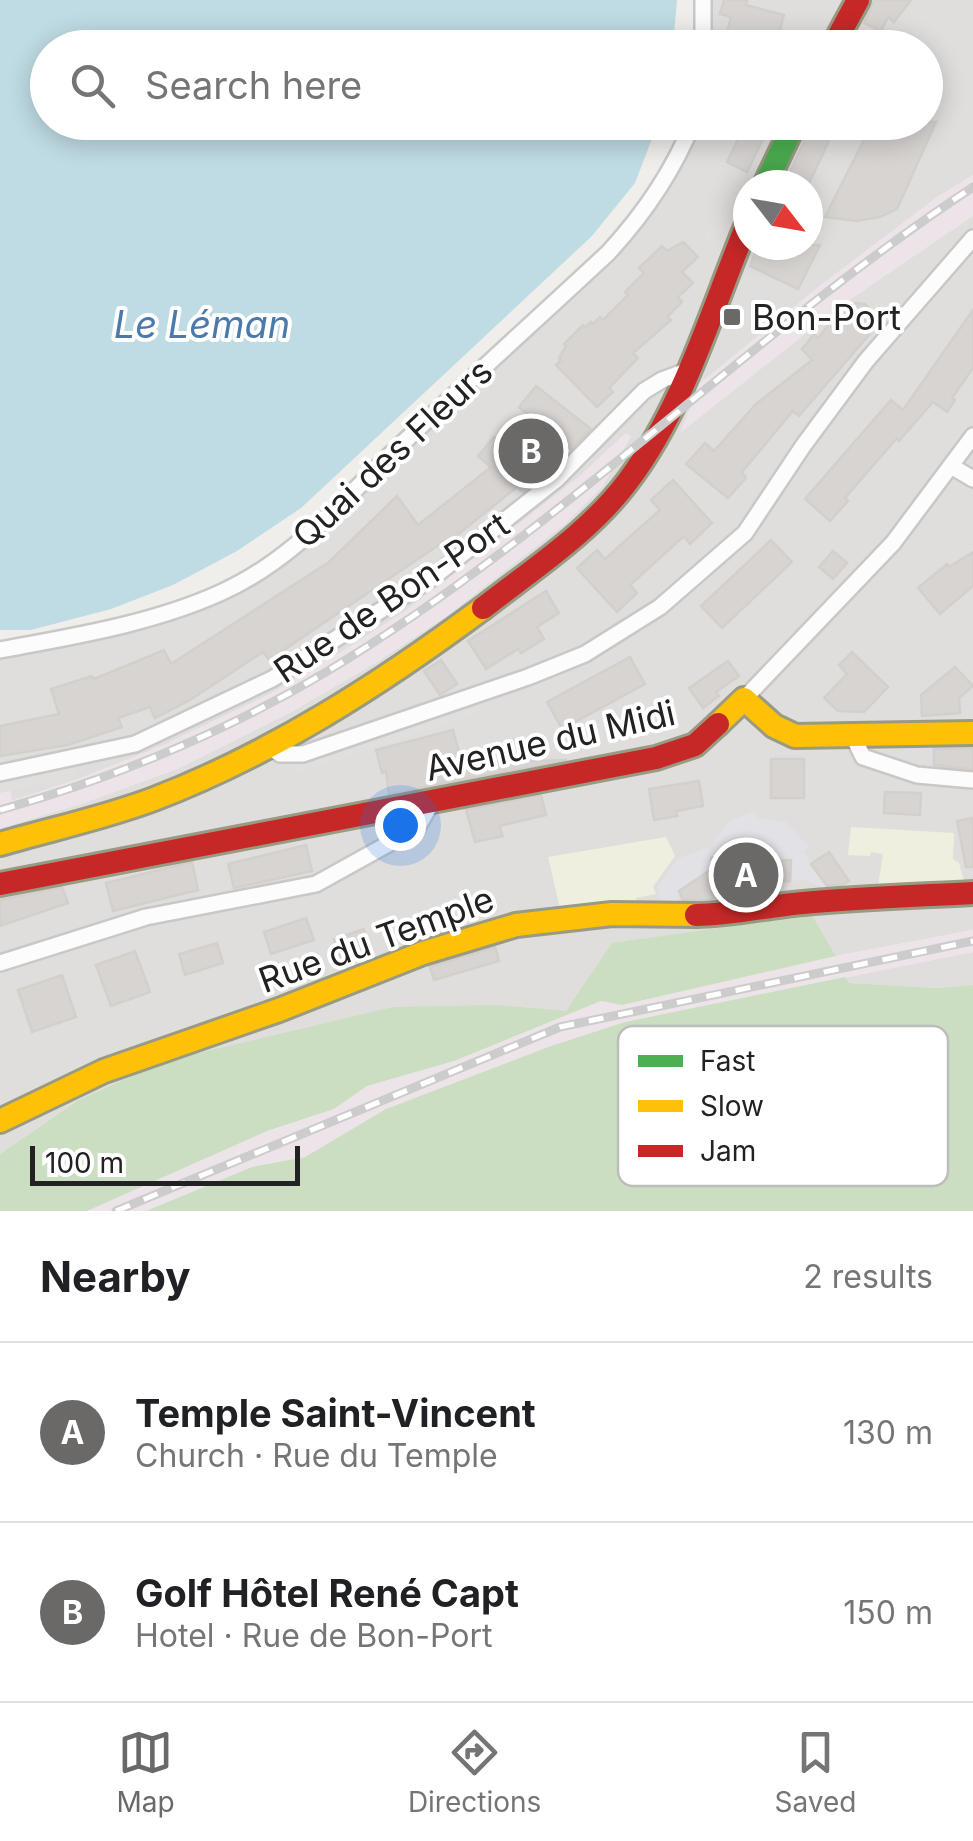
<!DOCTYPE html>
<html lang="en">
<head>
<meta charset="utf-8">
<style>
	body { margin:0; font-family:Inter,sans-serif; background:#f2f2f2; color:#202124 }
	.compass { position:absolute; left:733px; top:170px; width:90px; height:90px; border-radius:50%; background:#fff; box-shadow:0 5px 25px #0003; rotate:121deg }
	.scale { position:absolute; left:30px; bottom:25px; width:270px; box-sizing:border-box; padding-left:10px; border:5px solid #222; border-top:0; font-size:28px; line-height:35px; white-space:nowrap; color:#222; -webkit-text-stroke:8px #fff; paint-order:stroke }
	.you { position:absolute; left:400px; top:825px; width:35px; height:35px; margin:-25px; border:8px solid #fff; border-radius:50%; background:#1a73e8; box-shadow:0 0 0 15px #1a73e833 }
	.badge { display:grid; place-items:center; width:65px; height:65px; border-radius:50%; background:#6a6968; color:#fff; font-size:32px; font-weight:700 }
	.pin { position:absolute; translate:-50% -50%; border:5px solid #fff; box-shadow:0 2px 10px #0006 }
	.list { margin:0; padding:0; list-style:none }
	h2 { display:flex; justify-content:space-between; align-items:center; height:130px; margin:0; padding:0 40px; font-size:42px }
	h2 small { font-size:32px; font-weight:400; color:#757577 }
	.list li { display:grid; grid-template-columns:65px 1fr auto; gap:30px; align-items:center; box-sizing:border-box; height:180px; padding:0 40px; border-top:2px solid #e0e0e0 }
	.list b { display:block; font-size:38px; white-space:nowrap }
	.list p { margin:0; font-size:32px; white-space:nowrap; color:#757577 }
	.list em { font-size:32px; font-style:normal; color:#757577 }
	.icon { flex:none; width:55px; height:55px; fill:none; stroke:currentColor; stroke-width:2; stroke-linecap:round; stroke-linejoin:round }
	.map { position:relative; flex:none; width:973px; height:1211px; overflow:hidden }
	.search { position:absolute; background:#fff; box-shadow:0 5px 25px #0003; left:30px; right:30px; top:30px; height:110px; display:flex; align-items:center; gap:25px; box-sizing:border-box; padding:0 35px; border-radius:55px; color:#757577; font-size:38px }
	.sheet { height:490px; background:#fff }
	nav { display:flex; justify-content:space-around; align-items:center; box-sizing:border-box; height:140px; border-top:2px solid #e0e0e0; background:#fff; font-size:28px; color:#757577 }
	nav a { display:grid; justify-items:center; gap:5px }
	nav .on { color:#6a6968 }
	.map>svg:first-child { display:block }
	.residential { fill:#dfdedc; fill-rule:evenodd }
	.industrial { fill:#ede4e9 }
	.farmland { fill:#efefdf }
	.forest { fill:#cbdec1 }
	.parking { fill:#e0dfde }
	.plaza { fill:#e2e1e5 }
	.water { fill:#bfdbe3 }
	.building { fill:#d7d4d2; stroke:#d3d0cc; stroke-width:2.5 }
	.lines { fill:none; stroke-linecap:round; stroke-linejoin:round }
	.street-casing { stroke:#c9c8c7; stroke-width:20 }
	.fast-casing { stroke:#999a82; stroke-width:28 }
	.slow-casing { stroke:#999a82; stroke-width:28 }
	.jam-casing { stroke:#999a82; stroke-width:28 }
	.street { stroke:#fdfcfc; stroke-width:15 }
	.fast { stroke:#4caf50; stroke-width:22 }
	.slow { stroke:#ffc107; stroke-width:22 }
	.jam { stroke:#c62828; stroke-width:22 }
	.rail-casing { stroke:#ccc; stroke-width:9 }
	.rail { stroke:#fff; stroke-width:5; stroke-dasharray:15; stroke-linecap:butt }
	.poi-dot { fill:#6a6968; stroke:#fff; stroke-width:4 }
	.labels { text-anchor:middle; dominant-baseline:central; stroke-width:8; stroke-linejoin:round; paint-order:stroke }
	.poi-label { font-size:35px; fill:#222; stroke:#fff; text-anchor:start }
	.street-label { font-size:35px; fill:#222; stroke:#fff }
	.water-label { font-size:38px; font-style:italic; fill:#4a7aab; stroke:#fff }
	.key { fill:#fff; stroke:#bdbdbd; stroke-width:2.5 }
	.key-label { font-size:28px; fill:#222 }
</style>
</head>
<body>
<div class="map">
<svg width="973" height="1211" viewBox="0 0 973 1211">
	<rect width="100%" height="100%" fill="#f0eeeb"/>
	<g class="residential">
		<path d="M 703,0 L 973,0 L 973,930 L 836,956 L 812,915 L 567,1012 L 500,1005 L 77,1101 L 0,1154 L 0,828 L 84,803 L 179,768 L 291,712 L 375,663 L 445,617 L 566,523 L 626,433 L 580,476 L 484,551 L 408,609 L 345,650 L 270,694 L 164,745 L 80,779 L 11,801 L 10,791 L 0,793 L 0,650 L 119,627 L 262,569 L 608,253 L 693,123 L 926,122 L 926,48 L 703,47 ZM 748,185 L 808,185 L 808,245 L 748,245 Z"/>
		<polygon points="973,952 973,985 937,988 848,983 845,977"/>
	</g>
	<g class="industrial">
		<polygon points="973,175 973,216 838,308 680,433 700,383 822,284 937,197"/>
		<polygon points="626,433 631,436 603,486 566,523 445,617 375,663 291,712 179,768 84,803 0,828 0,793 10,791 12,801 80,778 164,745 270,694 345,650 408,609 484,551 580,476"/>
		<polygon points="973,930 973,952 625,1022 386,1109 305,1157 252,1167 146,1211 87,1211 267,1131 334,1109 367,1086 454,1061 601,1001 622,1005 836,956"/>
	</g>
	<g class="farmland">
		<polygon points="851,827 954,833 953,859 959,863 964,881 878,886 883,854 871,852 870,856 848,855"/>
		<polygon points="666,837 675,856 653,887 656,894 636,898 637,903 560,908 548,857"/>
	</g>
	<g class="forest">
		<polygon points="812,915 836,956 622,1005 601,1001 454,1061 367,1086 334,1109 267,1131 87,1211 0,1211 0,1154 77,1101 165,1061 393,1007 500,1005 566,1011 612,943"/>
		<polygon points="845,977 849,983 937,988 973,985 973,1211 146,1211 252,1167 305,1157 386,1109 551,1046 625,1022"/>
	</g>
	<g class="parking">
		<polygon points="734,169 746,174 715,246 703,241"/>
		<polygon points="494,693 481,712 288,777 301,761"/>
		<polygon points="77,765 74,778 0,793 0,779"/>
	</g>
	<polygon class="plaza" points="754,811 757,818 786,822 809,847 803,851 831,892 806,880 790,881 791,860 766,862 762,846 711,858 712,869 687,883 679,891 678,903 662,903 657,887 678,859 711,846 729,821"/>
	<polygon class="water" points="0,0 677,0 673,47 48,48 48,122 658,123 635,183 592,236 301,508 237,551 173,585 111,609 31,630 0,630"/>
	<g class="building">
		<polygon points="724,0 747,0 746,5 784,15 775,48 723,48 731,17 720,14"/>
		<polygon points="874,0 911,0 894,22 888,17 881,31 864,23"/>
		<polygon points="813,122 838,122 808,185 784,185"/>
		<polygon points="873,122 936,122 897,209 880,217 856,221 825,217"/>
		<polygon points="744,127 764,137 747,172 727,162"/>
		<polygon points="683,242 698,257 682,272 693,283 678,297 682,302 667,317 671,320 633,353 638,358 609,388 613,392 597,407 556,365 561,360 559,358 566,346 564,344 583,325 585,327 591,322 593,324 600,317 603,320 628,295 625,292 644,273 639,268 662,246 667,251"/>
		<polygon points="758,245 820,245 798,289 750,266"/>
		<polygon points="855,303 865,304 881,321 799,416 793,411 742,472 746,478 728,498 686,464 705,443 714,451 756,404 812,360 802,349 814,334 818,338 834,318 839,321"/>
		<polygon points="973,310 973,368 952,398 955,400 947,412 933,402 899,441 897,438 845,498 848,501 830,521 805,499 891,400 903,410"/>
		<polygon points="536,386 591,429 571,449 564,443 540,473 543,475 540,478 523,492 517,487 451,540 449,538 269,660 263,652 190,700 155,718 150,707 118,718 122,727 68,745 0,756 0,726 59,714 51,689 92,676 94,679 164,650 171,664 329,562 397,496 418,525 491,467 478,456 494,437 507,447 531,417 519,407"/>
		<polygon points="673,480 712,523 690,544 684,536 630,585 637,593 617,612 577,568 597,550 605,559 660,510 651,500"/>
		<polygon points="771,540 792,562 722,628 701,606"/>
		<polygon points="833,551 847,563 833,579 819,567"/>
		<polygon points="973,552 973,586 940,614 918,588 947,564 949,567"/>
		<polygon points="546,591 559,613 537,627 544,639 521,653 518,649 486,669 468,641"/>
		<polygon points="852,652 888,687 864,712 838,711 824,698 847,674 839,665"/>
		<polygon points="630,657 645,684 562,729 547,702"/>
		<polygon points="441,660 457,684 440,695 424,671"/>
		<polygon points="728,661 739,676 716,692 719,696 703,708 689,688"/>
		<polygon points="955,667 973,686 959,698 960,713 922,716 921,695"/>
		<polygon points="453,730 462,763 567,760 389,794 386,771 382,773 376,750"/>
		<polygon points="973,748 973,769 934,765 934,749"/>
		<rect x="771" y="759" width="33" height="39"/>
		<polygon points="699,781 703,806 676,811 677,816 654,820 649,789"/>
		<polygon points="885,792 921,793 920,815 884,813"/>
		<polygon points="541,795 546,815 499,826 503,836 475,842 466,810"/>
		<polygon points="973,818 973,867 966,867 957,821"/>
		<polygon points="306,845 312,871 234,888 228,864"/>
		<polygon points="762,846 766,862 791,860 790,881 772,882 773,889 766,891 724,898 722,895 710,900 683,900 679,891 712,869 711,858"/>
		<polygon points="829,852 849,881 842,885 827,886 811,864"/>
		<polygon points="192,862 198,890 113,911 106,883"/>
		<polygon points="62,887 68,903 0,926 0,900"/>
		<polygon points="306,918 314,940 271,954 264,932"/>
		<polygon points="364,929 371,953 341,962 334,939"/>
		<polygon points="217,943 223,963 185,975 179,954"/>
		<polygon points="495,947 499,961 434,980 430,967"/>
		<polygon points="135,951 150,992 111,1006 96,965"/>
		<polygon points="62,975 76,1017 32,1032 18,990"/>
	</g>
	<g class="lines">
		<defs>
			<g id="street">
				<polyline points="703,48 703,0"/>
				<polyline points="951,466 973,479"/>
				<path d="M 0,650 C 74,636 151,624 220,593 C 286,564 335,509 385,460 C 458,390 534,322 608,253 C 644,214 673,172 693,122"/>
				<polyline points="744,699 893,543 973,436"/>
				<polyline points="852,734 863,757 917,775 973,780"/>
				<polyline points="268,746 280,754 303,754 528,677 585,654 660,607 745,533 803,446 866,361 973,238"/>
				<polyline points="0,773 135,744 272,679 432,578 557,479 644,391 662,380 686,371"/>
				<polyline points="0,963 146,917 316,884 417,828 432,802"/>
			</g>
			<polyline id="fast" points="765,185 795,122"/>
			<g id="slow">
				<polyline points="718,724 744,699 774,726 795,736 973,733"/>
				<path d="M 0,844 C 51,829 104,818 154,799 C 272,754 382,683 483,608"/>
				<polyline points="0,1121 104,1071 279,1010 423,953 516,925 612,914 696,915"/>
			</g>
			<g id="jam">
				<polyline points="832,48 858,0"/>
				<path d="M 483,608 C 533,569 590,532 628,481 C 685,405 712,308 748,222"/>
				<polyline points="0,884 656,758 695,745 718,724"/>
				<path d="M 696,915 C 730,915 768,906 803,903 C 859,898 916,896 973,893"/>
			</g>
		</defs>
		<use href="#street" class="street-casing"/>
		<use href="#fast" class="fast-casing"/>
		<use href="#slow" class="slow-casing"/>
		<use href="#jam" class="jam-casing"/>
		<use href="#street" class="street"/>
		<use href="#fast" class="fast"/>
		<use href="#slow" class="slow"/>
		<use href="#jam" class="jam"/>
		<defs>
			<g id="rail">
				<path d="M 0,810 C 114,778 224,733 326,672 C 558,533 748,335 973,187"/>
				<polyline points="116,1211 560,1027 973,941"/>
			</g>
		</defs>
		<use href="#rail" class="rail-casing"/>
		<use href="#rail" class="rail"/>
	</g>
	<rect class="poi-dot" x="722" y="307" width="20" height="20" rx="5"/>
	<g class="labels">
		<g class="poi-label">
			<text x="752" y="317">Bon-Port</text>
		</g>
		<g class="street-label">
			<text transform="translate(392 453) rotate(-43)">Quai des Fleurs</text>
			<text transform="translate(391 597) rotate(-34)">Rue de Bon-Port</text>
			<text transform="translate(550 740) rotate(-13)">Avenue du Midi</text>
			<text transform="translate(376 939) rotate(-20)">Rue du Temple</text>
		</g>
		<g class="water-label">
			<text x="202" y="324">Le Léman</text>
		</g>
	</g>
	<rect x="618" y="1026" width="330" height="160" rx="15" class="key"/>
	<rect x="638" y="1055" width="45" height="12" fill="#4caf50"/>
	<rect x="638" y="1100" width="45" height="12" fill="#ffc107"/>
	<rect x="638" y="1145" width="45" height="12" fill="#c62828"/>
	<g class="key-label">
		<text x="700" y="1071">Fast</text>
		<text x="700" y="1116">Slow</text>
		<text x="700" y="1161">Jam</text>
	</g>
</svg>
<svg class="compass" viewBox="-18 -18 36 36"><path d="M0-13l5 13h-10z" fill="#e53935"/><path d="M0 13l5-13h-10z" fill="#757577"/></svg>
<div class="scale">100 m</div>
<div class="you"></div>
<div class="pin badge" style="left:746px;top:875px">A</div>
<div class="pin badge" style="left:531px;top:451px">B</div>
<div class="search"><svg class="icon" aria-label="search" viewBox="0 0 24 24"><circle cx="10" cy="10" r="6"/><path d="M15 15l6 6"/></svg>Search here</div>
</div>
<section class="sheet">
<h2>Nearby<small>2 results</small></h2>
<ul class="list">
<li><span class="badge">A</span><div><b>Temple Saint-Vincent</b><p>Church · Rue du Temple</p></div><em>130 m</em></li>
<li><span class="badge">B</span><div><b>Golf Hôtel René Capt</b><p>Hotel · Rue de Bon-Port</p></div><em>150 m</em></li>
</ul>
</section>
<nav>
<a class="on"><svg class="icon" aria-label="map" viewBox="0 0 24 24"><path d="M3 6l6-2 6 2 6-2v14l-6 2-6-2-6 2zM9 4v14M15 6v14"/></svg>Map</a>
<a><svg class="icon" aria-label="directions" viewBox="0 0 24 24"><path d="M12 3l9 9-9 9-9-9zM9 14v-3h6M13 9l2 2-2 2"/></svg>Directions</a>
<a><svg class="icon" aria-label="saved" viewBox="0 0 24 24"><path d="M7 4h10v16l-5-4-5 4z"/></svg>Saved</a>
</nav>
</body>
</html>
